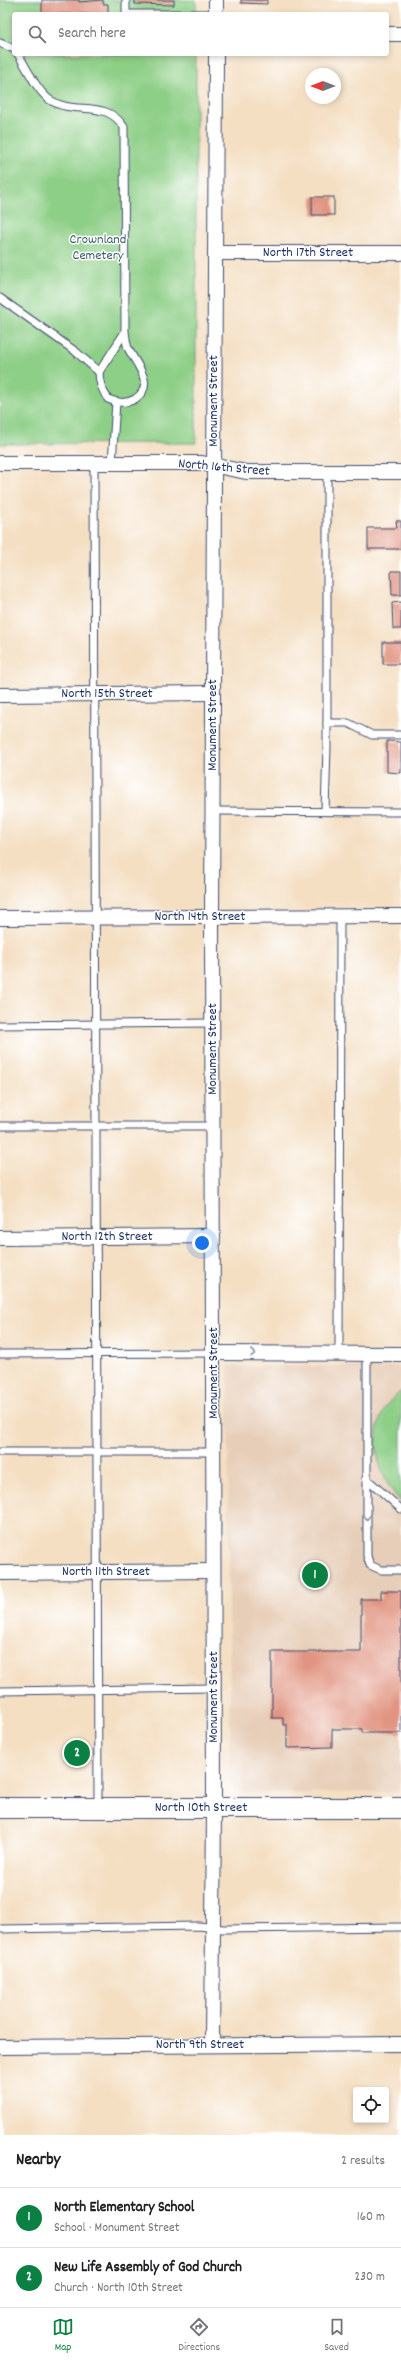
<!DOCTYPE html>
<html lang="en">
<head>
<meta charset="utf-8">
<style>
	body { margin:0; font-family:Dekko,sans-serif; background:#f2f2f2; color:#202124 }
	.controls { position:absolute; right:12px; bottom:12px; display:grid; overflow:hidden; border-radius:4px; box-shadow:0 2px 6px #0003 }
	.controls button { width:36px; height:36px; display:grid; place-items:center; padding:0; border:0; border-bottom:1px solid #e0e0e0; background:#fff; color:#202124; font:20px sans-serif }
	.compass { position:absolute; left:305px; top:68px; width:36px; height:36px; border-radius:50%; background:#fff; box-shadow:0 2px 6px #0003; rotate:270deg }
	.you { position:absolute; left:202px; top:1243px; width:14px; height:14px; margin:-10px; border:3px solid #fff; border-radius:50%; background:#1a73e8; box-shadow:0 0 0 6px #1a73e833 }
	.badge { display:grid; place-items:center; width:26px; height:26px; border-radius:50%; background:#0b8043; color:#fff; font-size:13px; font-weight:700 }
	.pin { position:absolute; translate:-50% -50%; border:2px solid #fff; box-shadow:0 1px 4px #0006 }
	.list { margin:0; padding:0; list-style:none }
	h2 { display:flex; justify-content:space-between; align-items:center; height:52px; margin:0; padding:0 16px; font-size:17px }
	h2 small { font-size:13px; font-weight:400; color:#757577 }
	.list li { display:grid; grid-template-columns:26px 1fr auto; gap:12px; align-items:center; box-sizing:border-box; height:60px; padding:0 16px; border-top:1px solid #e0e0e0 }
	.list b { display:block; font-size:15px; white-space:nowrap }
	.list p { margin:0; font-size:13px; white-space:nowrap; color:#757577 }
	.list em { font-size:13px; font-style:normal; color:#757577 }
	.icon { flex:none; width:22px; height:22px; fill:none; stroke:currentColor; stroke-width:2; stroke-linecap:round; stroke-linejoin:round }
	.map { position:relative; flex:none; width:401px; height:2135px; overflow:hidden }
	.search { position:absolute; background:#fff; box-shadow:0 2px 6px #0003; left:12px; right:12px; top:12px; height:44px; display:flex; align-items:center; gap:10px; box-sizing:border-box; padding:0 14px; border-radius:4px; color:#757577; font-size:15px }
	.sheet { height:172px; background:#fff }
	nav { display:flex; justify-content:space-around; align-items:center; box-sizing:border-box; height:56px; border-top:1px solid #e0e0e0; background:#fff; font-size:11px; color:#757577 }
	nav a { display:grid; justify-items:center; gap:2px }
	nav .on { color:#0b8043 }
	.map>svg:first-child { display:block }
	.built { fill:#e7ceb8 }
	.green { fill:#8ecf87; stroke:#547f72 }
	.building { fill:#e19481 }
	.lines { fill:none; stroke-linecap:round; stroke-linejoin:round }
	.lane-casing { stroke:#3c496d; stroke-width:9 }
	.street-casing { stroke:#3c496d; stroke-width:16 }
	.secondary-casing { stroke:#3c496d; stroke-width:22 }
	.lane { stroke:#fff; stroke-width:7 }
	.street { stroke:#fff; stroke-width:14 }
	.secondary { stroke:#fff; stroke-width:20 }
	.oneway { stroke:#8d97ae }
	.labels { text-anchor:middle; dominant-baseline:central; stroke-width:3; stroke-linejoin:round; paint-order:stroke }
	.park-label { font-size:14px; fill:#3e5f6a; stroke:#fff }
	.street-label { font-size:14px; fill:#1b2f5e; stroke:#fff }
</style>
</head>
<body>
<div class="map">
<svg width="401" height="2135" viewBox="0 0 401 2135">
	<rect width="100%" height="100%" fill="#fff"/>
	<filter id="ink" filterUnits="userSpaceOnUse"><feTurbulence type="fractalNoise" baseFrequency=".025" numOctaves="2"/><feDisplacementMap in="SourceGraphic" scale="8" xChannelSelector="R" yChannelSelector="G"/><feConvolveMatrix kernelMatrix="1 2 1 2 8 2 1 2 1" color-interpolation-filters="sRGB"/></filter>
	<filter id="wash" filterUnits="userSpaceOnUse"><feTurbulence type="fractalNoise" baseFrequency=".012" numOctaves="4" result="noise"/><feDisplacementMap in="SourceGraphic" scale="16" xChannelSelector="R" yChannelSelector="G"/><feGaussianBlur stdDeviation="0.9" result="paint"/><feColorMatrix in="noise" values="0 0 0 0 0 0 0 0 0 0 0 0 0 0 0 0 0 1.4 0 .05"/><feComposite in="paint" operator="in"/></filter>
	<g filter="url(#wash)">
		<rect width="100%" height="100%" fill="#f4dfc3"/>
		<polygon class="built" points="228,1366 401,1366 401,1792 240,1793 233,1790 230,1784"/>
		<g class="green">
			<polygon points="0,0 196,0 196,14 14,14 14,54 196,54 196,443 0,444"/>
			<path d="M 401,1391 L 401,1502 C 379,1477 366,1439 386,1407 C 389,1401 396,1396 401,1391 Z"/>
		</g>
		<g id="blocks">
			<g class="building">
				<polygon points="42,0 79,0 79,2 103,0 103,4 108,4 108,14 42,14"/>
				<polygon points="135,0 174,0 174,5 135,4"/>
				<polygon points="241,0 267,0 267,4 241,3"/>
				<rect x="312" y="197" width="22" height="18"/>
				<polygon points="396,521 401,521 401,549 368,549 368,528 397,528"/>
				<polygon points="391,571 401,571 401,595 392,595"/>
				<polygon points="401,602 401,629 393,629 392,603"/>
				<rect x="383" y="642" width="18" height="22"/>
				<polygon points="387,741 401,742 401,773 387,772"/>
				<polygon points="381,1591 401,1591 401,1733 362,1733 362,1729 332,1729 332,1747 287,1748 287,1725 283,1725 283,1718 272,1718 272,1652 361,1652 361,1599 381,1599"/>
			</g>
		</g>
	</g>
	<g filter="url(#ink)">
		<use href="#blocks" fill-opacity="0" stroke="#3c496d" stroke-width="1"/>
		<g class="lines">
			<defs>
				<g id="lane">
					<polyline points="126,0 126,14 216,14"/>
					<polyline points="0,43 14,49"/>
					<path d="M 18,54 C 27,68 37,91 50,100 C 75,116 105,98 124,127 L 125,332 C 126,337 126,343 128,348 C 135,363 157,385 135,399 C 126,404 118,403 108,399 C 102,390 99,383 99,372 L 125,332"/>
					<polyline points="0,298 75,351 99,372"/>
					<polyline points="94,463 98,1806"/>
					<polyline points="112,463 116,402"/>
					<polyline points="327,723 348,723 372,735 401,735"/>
					<polyline points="213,811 401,812"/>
					<polyline points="325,811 327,747 327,472"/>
					<polyline points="0,1025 213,1023"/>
					<polyline points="0,1126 213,1126"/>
					<polyline points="0,1354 214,1353"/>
					<polyline points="339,1354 340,916"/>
					<polyline points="367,1354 367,1556 370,1565 381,1570 401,1570"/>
					<polyline points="0,1452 213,1452"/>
					<polyline points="366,1478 401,1509"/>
					<polyline points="0,1691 214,1688"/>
					<polyline points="0,1929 199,1926 223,1929 401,1927"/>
				</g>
				<g id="street">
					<polyline points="216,14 216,0"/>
					<polyline points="387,34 401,34"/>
					<polyline points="215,253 401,253"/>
					<polyline points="0,463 202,463 246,472 401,472"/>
					<polyline points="0,695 213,693"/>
					<polyline points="0,918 401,916"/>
					<polyline points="0,1238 213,1236"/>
					<polyline points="214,1353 401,1354"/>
					<polyline points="0,1573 213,1571"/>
					<polyline points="212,2044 214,1808 212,917 216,54"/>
					<polyline points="0,2047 401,2044"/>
				</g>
				<polyline id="secondary" points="0,1808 401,1808"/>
			</defs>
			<use href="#lane" class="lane-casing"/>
			<use href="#street" class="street-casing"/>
			<use href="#secondary" class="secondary-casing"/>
			<use href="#lane" class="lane"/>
			<use href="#street" class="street"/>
			<use href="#secondary" class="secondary"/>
		</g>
		<defs><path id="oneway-chevron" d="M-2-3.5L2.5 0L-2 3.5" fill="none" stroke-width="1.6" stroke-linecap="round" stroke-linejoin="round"/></defs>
		<g class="oneway">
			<use href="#oneway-chevron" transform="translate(253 1353)"/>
			<use href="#oneway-chevron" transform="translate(367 1517) rotate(90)"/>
		</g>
	</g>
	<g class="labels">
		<g class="park-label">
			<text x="98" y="240">Crownland<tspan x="98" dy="16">Cemetery</tspan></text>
		</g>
		<g class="street-label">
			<text x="308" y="253">North 17th Street</text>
			<text transform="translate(214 401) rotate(-90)">Monument Street</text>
			<text transform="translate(224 468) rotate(5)">North 16th Street</text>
			<text x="107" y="694">North 15th Street</text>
			<text transform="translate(213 725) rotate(-90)">Monument Street</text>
			<text x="200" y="917">North 14th Street</text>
			<text transform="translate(213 1049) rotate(-90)">Monument Street</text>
			<text x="107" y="1237">North 12th Street</text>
			<text transform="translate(214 1373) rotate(-90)">Monument Street</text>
			<text x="106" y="1572">North 11th Street</text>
			<text transform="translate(214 1697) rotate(-90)">Monument Street</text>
			<text x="201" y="1808">North 10th Street</text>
			<text x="200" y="2045">North 9th Street</text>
		</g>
	</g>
</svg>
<div class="controls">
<button><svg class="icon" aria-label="locate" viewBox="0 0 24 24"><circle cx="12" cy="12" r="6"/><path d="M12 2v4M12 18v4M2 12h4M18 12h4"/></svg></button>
</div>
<svg class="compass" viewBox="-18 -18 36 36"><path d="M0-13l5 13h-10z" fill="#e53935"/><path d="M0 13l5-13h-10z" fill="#757577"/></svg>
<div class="you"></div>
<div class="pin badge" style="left:315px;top:1575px">1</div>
<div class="pin badge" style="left:77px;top:1753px">2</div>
<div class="search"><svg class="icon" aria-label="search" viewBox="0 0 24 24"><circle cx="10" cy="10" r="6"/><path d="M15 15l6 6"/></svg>Search here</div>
</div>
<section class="sheet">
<h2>Nearby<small>2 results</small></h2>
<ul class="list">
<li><span class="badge">1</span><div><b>North Elementary School</b><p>School · Monument Street</p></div><em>160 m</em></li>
<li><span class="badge">2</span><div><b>New Life Assembly of God Church</b><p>Church · North 10th Street</p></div><em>230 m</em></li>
</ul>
</section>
<nav>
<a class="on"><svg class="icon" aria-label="map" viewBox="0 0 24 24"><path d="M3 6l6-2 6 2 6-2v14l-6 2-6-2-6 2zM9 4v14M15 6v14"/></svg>Map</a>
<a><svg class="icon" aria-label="directions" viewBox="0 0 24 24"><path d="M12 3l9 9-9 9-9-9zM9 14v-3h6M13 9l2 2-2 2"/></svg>Directions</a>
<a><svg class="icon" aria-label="saved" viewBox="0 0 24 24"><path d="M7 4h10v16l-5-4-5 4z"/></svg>Saved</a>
</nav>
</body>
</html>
